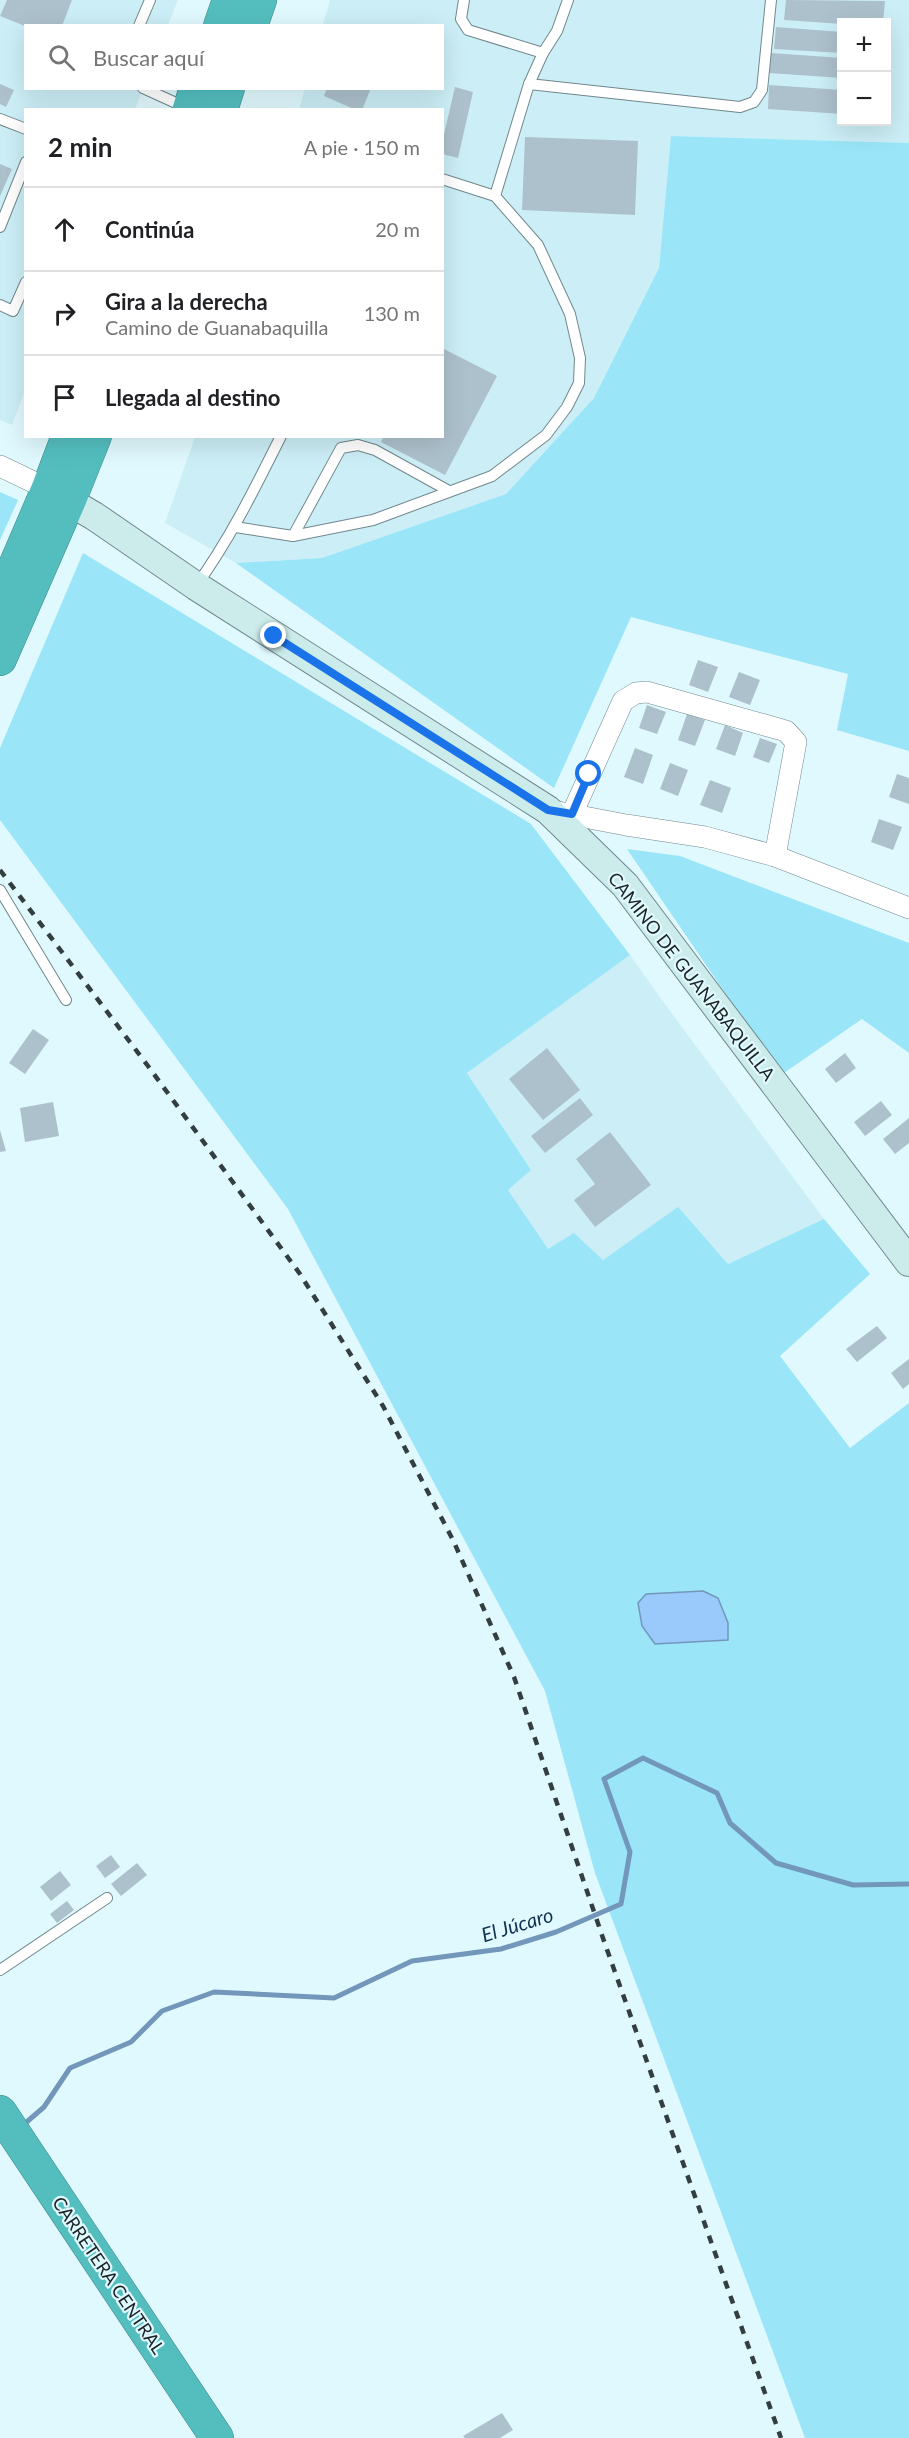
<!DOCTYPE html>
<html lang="es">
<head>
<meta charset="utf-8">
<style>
	body { margin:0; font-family:Lato,sans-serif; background:#f2f2f2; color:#202124 }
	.controls { position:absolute; right:18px; top:18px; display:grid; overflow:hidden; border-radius:0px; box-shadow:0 6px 24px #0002 }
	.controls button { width:54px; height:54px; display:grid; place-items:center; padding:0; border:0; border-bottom:2px solid #e0e0e0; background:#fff; color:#202124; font:30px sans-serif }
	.stop { position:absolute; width:18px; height:18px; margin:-14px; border:4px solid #1a73e8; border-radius:50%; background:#fff }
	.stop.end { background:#1a73e8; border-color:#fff; box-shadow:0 2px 6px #0008 }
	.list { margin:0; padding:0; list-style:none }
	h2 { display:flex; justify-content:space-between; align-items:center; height:78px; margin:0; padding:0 24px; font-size:26px }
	h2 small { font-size:20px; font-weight:400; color:#757577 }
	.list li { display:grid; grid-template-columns:39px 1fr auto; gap:18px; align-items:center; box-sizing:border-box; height:84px; padding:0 24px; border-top:2px solid #e0e0e0 }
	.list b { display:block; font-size:22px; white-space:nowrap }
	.list p { margin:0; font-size:20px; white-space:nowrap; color:#757577 }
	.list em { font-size:20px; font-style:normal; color:#757577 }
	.icon { flex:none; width:33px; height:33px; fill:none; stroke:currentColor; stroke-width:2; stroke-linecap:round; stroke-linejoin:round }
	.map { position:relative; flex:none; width:909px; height:2438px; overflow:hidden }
	.search { position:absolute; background:#fff; box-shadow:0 6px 24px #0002; left:24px; top:24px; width:420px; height:66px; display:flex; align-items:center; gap:15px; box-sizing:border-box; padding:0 21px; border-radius:0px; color:#757577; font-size:22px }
	.panel { position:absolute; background:#fff; box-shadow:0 6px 24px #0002; left:24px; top:108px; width:420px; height:330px; border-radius:0px }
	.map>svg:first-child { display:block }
	.built { fill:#cceef6; fill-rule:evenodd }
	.green { fill:#9ae5f7 }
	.water { fill:#9ac9fb; stroke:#7397ba; stroke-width:1.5 }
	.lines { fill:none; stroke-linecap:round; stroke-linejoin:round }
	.stream { stroke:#7397ba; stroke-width:5 }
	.building { fill:#adc1cc }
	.lane-casing { stroke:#71878d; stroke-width:12 }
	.street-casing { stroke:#71878d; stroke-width:22 }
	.secondary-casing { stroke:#71878d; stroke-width:30 }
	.highway-casing { stroke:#3f8789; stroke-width:34 }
	.lane { stroke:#fff; stroke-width:10 }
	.street { stroke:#fff; stroke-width:21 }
	.secondary { stroke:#ccecec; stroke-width:28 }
	.highway { stroke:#54bebf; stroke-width:33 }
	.rail { stroke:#333e41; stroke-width:4.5; stroke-dasharray:8 8; stroke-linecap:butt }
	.route { stroke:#1a73e8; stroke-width:8 }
	.labels { text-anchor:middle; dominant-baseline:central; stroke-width:4.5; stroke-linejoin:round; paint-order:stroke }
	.street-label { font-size:18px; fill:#192224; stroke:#e0f9fe }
	.water-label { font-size:20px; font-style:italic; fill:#103151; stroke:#e0f9fe }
</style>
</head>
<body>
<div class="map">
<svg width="909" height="2438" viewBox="0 0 909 2438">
	<rect width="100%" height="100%" fill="#e0f9fe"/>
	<g class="built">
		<polygon points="0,0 178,0 168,25 26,26 26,88 143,89 135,109 26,110 25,391 12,425 0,420"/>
		<path d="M 330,0 L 909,0 L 909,143 L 671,136 L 659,268 L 594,398 L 506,494 L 322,558 L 236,563 L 165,523 L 195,437 L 442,436 L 442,110 L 299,109 L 305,89 L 442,88 L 442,26 L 323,25 ZM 842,22 L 886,22 L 886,122 L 842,122 Z"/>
		<polygon points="630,955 662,1000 824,1219 728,1264 678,1208 603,1260 548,1249 508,1190 531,1170 467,1073"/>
	</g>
	<g class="green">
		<polygon points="671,136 909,143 909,751 837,730 848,674 631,617 554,788 236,563 322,558 506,494 594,398 659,268"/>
		<polygon points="0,492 18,500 0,540"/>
		<polygon points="83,553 531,824 630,955 467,1073 531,1170 508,1190 548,1249 574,1233 603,1260 678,1207 728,1264 824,1219 870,1274 780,1356 850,1448 909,1403 909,2438 805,2438 595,1873 545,1691 288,1209 0,820 0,748"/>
		<polygon points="627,849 680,856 909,943 909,1053 862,1019 781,1075"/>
	</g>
	<polygon class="water" points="703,1591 718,1598 728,1623 728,1640 655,1644 642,1626 638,1603 646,1594"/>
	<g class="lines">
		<polyline class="stream" points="22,2126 44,2107 70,2068 131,2042 162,2011 214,1992 334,1998 412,1961 501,1949 556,1932 621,1904 630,1852 604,1779 643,1758 717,1793 730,1823 776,1863 853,1885 909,1884"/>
	</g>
	<g class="building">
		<polygon points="7,0 72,0 62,26 25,26 0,16"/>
		<polygon points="786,0 885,1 883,22 842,24 784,20"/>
		<polygon points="776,27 842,32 842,53 774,49"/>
		<polygon points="771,53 842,58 842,78 769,73"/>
		<polygon points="0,84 14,90 6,107 0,104"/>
		<polygon points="769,85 842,90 842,114 768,109"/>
		<polygon points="455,87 473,92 458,158 442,154 442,143"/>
		<polygon points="327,88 371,88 362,110 356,110 324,96"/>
		<polygon points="525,137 638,141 635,215 522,210"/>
		<polygon points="0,164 12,169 0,196"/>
		<polygon points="442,348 497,376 445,475 381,442 384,436 442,436"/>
		<polygon points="698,660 718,667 708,692 689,685"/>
		<polygon points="739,672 760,680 750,705 729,697"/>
		<polygon points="647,705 666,712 657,734 639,728"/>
		<polygon points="687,714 705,720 695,746 678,740"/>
		<polygon points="725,725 743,733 735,756 716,749"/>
		<polygon points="760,738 777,744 769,763 753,757"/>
		<polygon points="635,748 653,755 643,784 624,777"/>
		<polygon points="670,763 688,770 678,796 660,789"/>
		<polygon points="897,774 909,778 909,804 889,797"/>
		<polygon points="710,780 731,788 722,813 700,805"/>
		<polygon points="879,819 902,827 893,850 871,842"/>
		<polygon points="33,1029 49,1040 25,1074 9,1063"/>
		<polygon points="547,1048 580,1090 543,1120 509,1079"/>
		<polygon points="845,1053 856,1068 836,1083 825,1069"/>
		<polygon points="580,1098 593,1115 545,1153 531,1136"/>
		<polygon points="881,1101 892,1115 865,1136 854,1122"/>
		<polygon points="53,1102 59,1136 25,1142 20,1108"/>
		<polygon points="909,1118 909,1143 895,1154 883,1139"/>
		<polygon points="0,1130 6,1151 0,1152"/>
		<polygon points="610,1132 651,1185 595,1227 574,1200 595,1184 576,1159"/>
		<polygon points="877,1326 887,1338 857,1362 846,1349"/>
		<polygon points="909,1359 909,1384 903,1389 891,1373"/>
		<polygon points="111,1855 120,1867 105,1878 96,1866"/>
		<polygon points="137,1863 147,1875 121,1896 111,1884"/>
		<polygon points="60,1871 71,1885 51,1901 40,1887"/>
		<polygon points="67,1901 74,1910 57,1923 50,1914"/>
		<polygon points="502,2413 513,2430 500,2438 465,2438 463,2436"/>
	</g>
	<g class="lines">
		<defs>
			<g id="lane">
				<polyline points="464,0 461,19 468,30 543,53"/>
				<polyline points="568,0 557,31 543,53 529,84 740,107 754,102 762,90 771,0"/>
				<polyline points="139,26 150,0"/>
				<polyline points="143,88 187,108"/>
				<polyline points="0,119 26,129"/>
				<polyline points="495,196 529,84"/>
				<polyline points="0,227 26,162"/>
				<polyline points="0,305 13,311 26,282"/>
				<polyline points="235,527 293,536 373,520 492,476 546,435 567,407 579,383 580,358 570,314 538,245 495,196 442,179"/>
				<polyline points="293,536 341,448 358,445 375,450 449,491"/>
				<path d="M 196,586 C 230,539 255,488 281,436"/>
				<polyline points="0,890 66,1000"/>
				<polyline points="0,1970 107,1898"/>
			</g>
			<g id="street">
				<polyline points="0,466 48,489"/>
				<polyline points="558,812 626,825 705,837 775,856 909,908"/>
				<polyline points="572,814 623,701 636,693 647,692 786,731 796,742 775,856"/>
			</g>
			<polyline id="secondary" points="51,491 94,516 196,586 548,810 625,885 909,1262"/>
			<g id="highway">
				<polyline points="220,26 229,0"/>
				<polyline points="251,26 260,0"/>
				<polyline points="189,110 196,88"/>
				<polyline points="221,110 228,88"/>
				<polyline points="0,601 48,489 68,436"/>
				<polyline points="0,659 69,501 95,436"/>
				<polyline points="0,2112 217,2438"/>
			</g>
		</defs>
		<use href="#lane" class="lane-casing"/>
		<use href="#street" class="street-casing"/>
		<use href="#secondary" class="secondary-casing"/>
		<use href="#highway" class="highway-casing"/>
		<use href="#lane" class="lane"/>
		<use href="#street" class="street"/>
		<use href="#secondary" class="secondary"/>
		<use href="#highway" class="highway"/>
		<polyline class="rail" points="0,870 148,1066 300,1274 383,1406 453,1540 514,1677 605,1944 781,2438"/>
	</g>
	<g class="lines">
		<polyline class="route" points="274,636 548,810 572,814 589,774"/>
	</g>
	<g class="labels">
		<g class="street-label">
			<text transform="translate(692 976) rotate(52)">CAMINO DE GUANABAQUILLA</text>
			<text transform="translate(109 2275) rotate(56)">CARRETERA CENTRAL</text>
		</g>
		<g class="water-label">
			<text transform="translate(517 1924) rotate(-17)">El Júcaro</text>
		</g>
	</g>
</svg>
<div class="controls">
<button>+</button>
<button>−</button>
</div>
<div class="stop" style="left:589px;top:774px"></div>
<div class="stop end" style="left:274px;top:636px"></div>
<div class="search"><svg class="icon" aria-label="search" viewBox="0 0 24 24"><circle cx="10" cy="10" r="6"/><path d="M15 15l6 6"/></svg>Buscar aquí</div>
<section class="panel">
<h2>2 min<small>A pie · 150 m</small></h2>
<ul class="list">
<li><svg class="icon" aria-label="ahead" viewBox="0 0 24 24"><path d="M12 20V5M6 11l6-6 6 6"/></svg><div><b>Continúa</b></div><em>20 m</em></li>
<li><svg class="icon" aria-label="right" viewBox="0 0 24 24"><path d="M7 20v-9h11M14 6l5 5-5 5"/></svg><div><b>Gira a la derecha</b><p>Camino de Guanabaquilla</p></div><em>130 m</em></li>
<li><svg class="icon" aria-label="arrive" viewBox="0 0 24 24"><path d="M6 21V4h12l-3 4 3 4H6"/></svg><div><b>Llegada al destino</b></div></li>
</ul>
</section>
</div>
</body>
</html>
